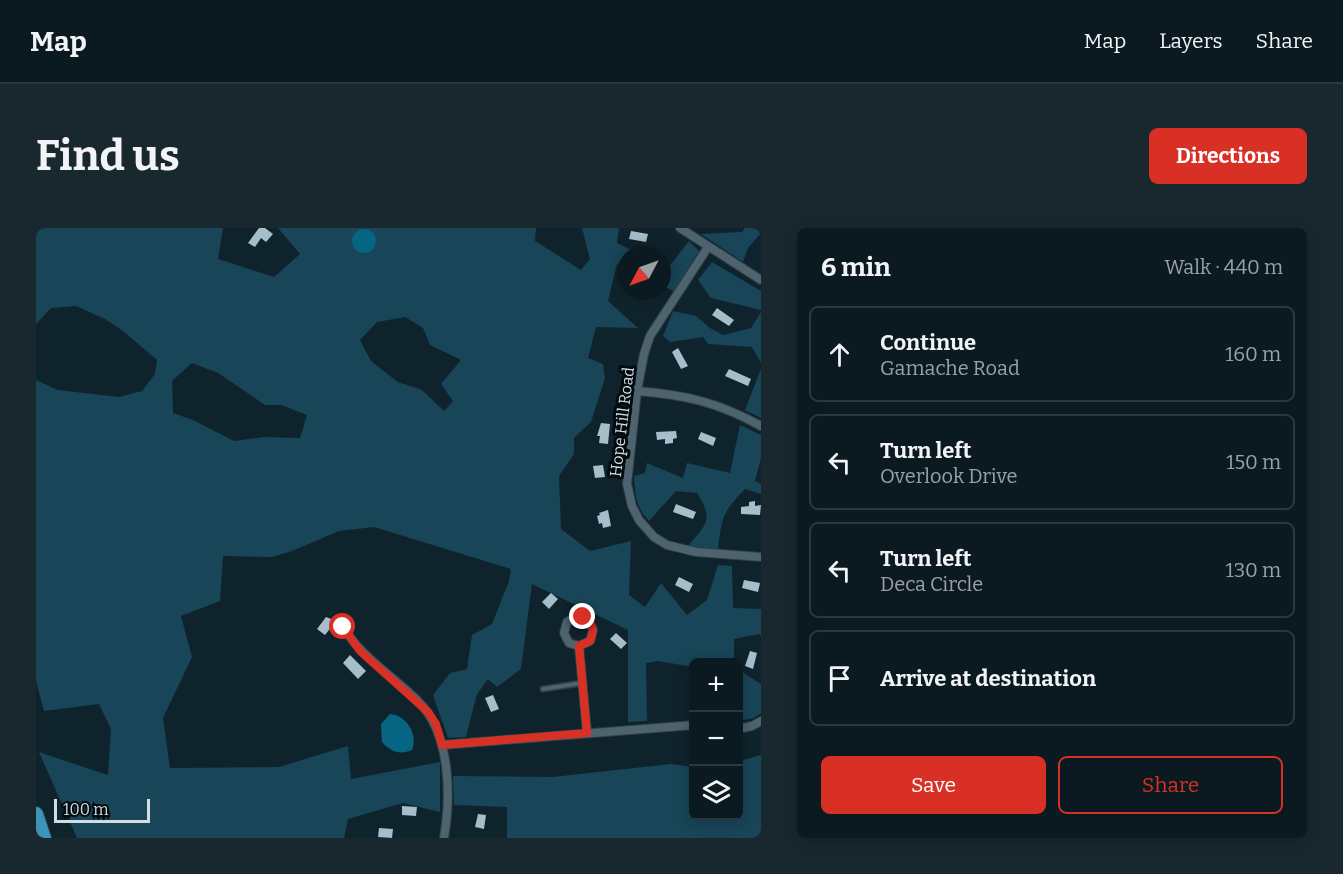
<!DOCTYPE html>
<html lang="en">
<head>
<meta charset="utf-8">
<style>
	body { margin:0; font-family:Bitter,serif; background:#19272e; color:#f1f3f6 }
	.controls { position:absolute; right:18px; bottom:18px; display:grid; overflow:hidden; border-radius:9px; box-shadow:0 3px 15px #0003 }
	.controls button { width:54px; height:54px; display:grid; place-items:center; padding:0; border:0; border-bottom:2px solid #2b383f; background:#0b1a21; color:#f1f3f6; font:30px sans-serif }
	.compass { position:absolute; left:581px; top:18px; width:54px; height:54px; border-radius:50%; background:#0b1a21; box-shadow:0 3px 15px #0003; rotate:229deg }
	.scale { position:absolute; left:18px; bottom:15px; width:96px; box-sizing:border-box; padding-left:6px; border:3px solid #d0dde3; border-top:0; font-size:16px; line-height:21px; white-space:nowrap; color:#d0dde3; -webkit-text-stroke:4px #040b0f; paint-order:stroke }
	.stop { position:absolute; width:18px; height:18px; margin:-14px; border:4px solid #d93025; border-radius:50%; background:#fff }
	.stop.end { background:#d93025; border-color:#fff; box-shadow:0 2px 6px #0008 }
	.list { margin:0; padding:0; list-style:none }
	h2 { display:flex; justify-content:space-between; align-items:center; height:78px; margin:0; padding:0 24px; font-size:26px }
	h2 small { font-size:20px; font-weight:400; color:#9aa1a5 }
	.list li { display:grid; grid-template-columns:39px 1fr auto; gap:18px; align-items:center; box-sizing:border-box; height:96px; margin:0 12px 12px; padding:0 12px; border:2px solid #2b383f; border-radius:9px }
	.list b { display:block; font-size:22px; white-space:nowrap }
	.list p { margin:0; font-size:20px; white-space:nowrap; color:#9aa1a5 }
	.list em { font-size:20px; font-style:normal; color:#9aa1a5 }
	.actions { display:flex; gap:12px; padding:18px 24px }
	.actions a { flex:1; padding:14px 0; border:2px solid #d93025; border-radius:9px; text-align:center; font-size:21px; color:#d93025 }
	.actions .main { background:#d93025; color:#fff }
	.icon { flex:none; width:33px; height:33px; fill:none; stroke:currentColor; stroke-width:2; stroke-linecap:round; stroke-linejoin:round }
	.map { position:relative; flex:none; width:725px; height:610px; overflow:hidden; border-radius:9px }
	header { display:flex; align-items:center; gap:36px; box-sizing:border-box; height:84px; padding:0 30px; background:#0b1a21; border-bottom:2px solid #2b383f }
	header strong { font-size:28px }
	nav { display:flex; gap:33px; margin-inline-start:auto; font-size:21px }
	.intro { display:flex; align-items:center; justify-content:space-between; box-sizing:border-box; height:144px; padding:0 36px }
	h1 { margin:0; font-size:42px }
	.button { padding:15px 27px; border-radius:9px; background:#d93025; color:#fff; font-size:21px; font-weight:700 }
	main { display:flex; gap:36px; padding:0 36px }
	aside { flex:1; background:#0b1a21; border-radius:9px; box-shadow:0 3px 15px #0003 }
	.map>svg:first-child { display:block }
	.green { fill:#184558; fill-rule:evenodd }
	.water { fill:#076584 }
	.building { fill:#a6beca }
	.lines { fill:none; stroke-linecap:round; stroke-linejoin:round }
	.service-casing { stroke:#323e46; stroke-width:7 }
	.minor-casing { stroke:#323e46; stroke-width:10 }
	.motorway-casing { stroke:#323e46; stroke-width:16 }
	.service { stroke:#4d636d; stroke-width:4 }
	.minor { stroke:#4d636d; stroke-width:8 }
	.motorway { stroke:#3c94b8; stroke-width:14 }
	.route { stroke:#d93025; stroke-width:8 }
	.labels { text-anchor:middle; dominant-baseline:central; stroke-width:6; stroke-linejoin:round; paint-order:stroke }
	.street-label { font-size:16px; fill:#d0dde3; stroke:#040b0f }
</style>
</head>
<body>
<header>
<strong>Map</strong>
<nav><a>Map</a><a>Layers</a><a>Share</a></nav>
</header>
<div class="intro"><h1>Find us</h1><a class="button">Directions</a></div>
<main>
<div class="map">
<svg width="725" height="610" viewBox="0 0 725 610">
	<rect width="100%" height="100%" fill="#0f232c"/>
	<g class="green">
		<path d="M 0,0 L 187,0 L 182,31 L 238,49 L 264,26 L 242,0 L 500,0 L 499,13 L 545,42 L 554,31 L 546,0 L 583,0 L 581,15 L 605,27 L 590,27 L 590,40 L 581,36 L 572,73 L 602,100 L 560,99 L 552,130 L 567,136 L 569,150 L 555,194 L 538,210 L 538,226 L 523,248 L 525,301 L 554,323 L 595,313 L 593,367 L 609,379 L 625,355 L 651,387 L 671,372 L 682,337 L 696,338 L 697,380 L 725,381 L 725,408 L 723,406 L 698,411 L 698,434 L 658,434 L 657,439 L 622,433 L 610,435 L 611,493 L 592,494 L 592,402 L 496,356 L 485,441 L 461,459 L 452,451 L 441,466 L 430,509 L 412,510 L 397,467 L 414,445 L 431,441 L 436,407 L 456,396 L 473,353 L 475,341 L 338,299 L 303,303 L 256,323 L 236,329 L 187,328 L 184,373 L 145,388 L 156,429 L 127,490 L 134,540 L 243,539 L 312,518 L 315,551 L 404,534 L 404,584 L 367,575 L 312,591 L 308,610 L 41,610 L 3,524 L 72,547 L 75,501 L 63,476 L 8,483 L 0,453 L 0,152 L 22,162 L 83,169 L 106,163 L 119,146 L 121,132 L 87,103 L 69,91 L 40,78 L 15,80 L 0,96 ZM 369,89 L 387,100 L 394,117 L 425,132 L 405,156 L 417,173 L 408,183 L 386,162 L 362,154 L 335,133 L 324,112 L 341,94 ZM 156,135 L 182,145 L 229,177 L 245,177 L 271,187 L 264,210 L 228,209 L 198,213 L 157,192 L 137,185 L 136,153 Z"/>
		<polygon points="709,0 725,0 725,5 712,20 707,34 665,6 706,4"/>
		<polygon points="653,13 663,23 638,63 626,58 626,37 632,40"/>
		<polygon points="676,34 725,63 725,82 675,70 662,52"/>
		<polygon points="637,83 660,88 674,100 687,107 715,100 725,84 725,135 716,119 672,116 667,109 634,114 627,108"/>
		<polygon points="725,141 725,190 709,182"/>
		<path d="M 704,197 L 725,207 L 725,230 L 719,253 L 725,256 L 725,266 L 709,261 C 686,285 686,289 682,321 L 651,319 C 671,296 678,292 661,265 L 640,263 L 613,293 C 600,280 599,266 598,248 L 609,245 L 611,235 L 647,250 L 651,235 L 694,245 Z"/>
		<polygon points="703,442 725,456 725,485 718,490 703,493"/>
		<polygon points="725,527 725,607 721,610 471,610 471,579 418,577 417,548 516,549 635,536 657,539 658,588 702,588 703,533"/>
	</g>
	<g class="water">
		<circle cx="328" cy="13" r="12"/>
		<path d="M 354,486 C 371,487 382,507 376,522 C 364,527 355,524 346,514 L 345,496 Z"/>
	</g>
	<g class="building">
		<polygon points="223,0 229,0 237,6 230,14 225,10 219,19 212,15"/>
		<polygon points="595,3 612,6 610,14 593,11"/>
		<polygon points="681,80 698,92 693,98 676,87"/>
		<polygon points="642,120 652,138 645,141 636,124"/>
		<polygon points="693,141 715,151 712,158 689,148"/>
		<polygon points="565,195 574,196 572,216 563,215 564,208 561,208"/>
		<polygon points="640,203 641,210 637,211 637,215 629,216 629,211 621,212 620,204"/>
		<polygon points="665,204 680,210 677,218 662,211"/>
		<polygon points="567,237 569,249 559,250 557,238"/>
		<polygon points="719,273 719,278 725,277 724,287 705,286 705,279 713,278 713,274"/>
		<polygon points="640,276 660,284 657,291 637,284"/>
		<polygon points="572,282 575,298 567,300 566,295 563,296 561,288 564,287 563,285"/>
		<polygon points="643,349 657,356 653,364 639,357"/>
		<polygon points="708,352 724,355 722,364 706,360"/>
		<polygon points="515,365 522,371 513,381 506,374"/>
		<polygon points="290,389 300,393 289,407 281,401"/>
		<polygon points="580,405 591,415 585,421 574,411"/>
		<polygon points="714,423 721,425 717,441 709,438"/>
		<polygon points="314,427 330,443 322,451 307,435"/>
		<polygon points="457,467 463,481 455,484 449,470"/>
		<polygon points="366,578 381,579 380,588 366,587"/>
		<polygon points="442,586 450,587 448,601 439,599"/>
		<polygon points="343,600 357,601 356,610 342,609"/>
	</g>
	<g class="lines">
		<defs>
			<polyline id="service" points="507,461 546,455"/>
			<g id="minor">
				<polyline points="644,0 725,52"/>
				<polyline points="672,19 614,108 608,126 601,163 591,256 596,278 603,292 618,309 631,317 660,324 725,329"/>
				<path d="M 601,163 C 650,167 681,174 725,198"/>
				<path d="M 307,399 C 326,430 357,448 382,473 C 415,506 415,568 408,610"/>
				<polyline points="543,418 533,415 528,405 531,394 541,388 552,392 557,402 554,413 543,418 551,505"/>
				<polyline points="702,501 716,498 725,493"/>
				<polyline points="406,517 658,497"/>
			</g>
			<polyline id="motorway" points="0,586 8,610"/>
		</defs>
		<use href="#service" class="service-casing"/>
		<use href="#minor" class="minor-casing"/>
		<use href="#motorway" class="motorway-casing"/>
		<use href="#service" class="service"/>
		<use href="#minor" class="minor"/>
		<use href="#motorway" class="motorway"/>
	</g>
	<g class="lines">
		<path class="route" d="M 307,399 L 324,423 L 392,484 L 400,496 L 406,517 L 551,505 L 543,418 L 554,413 C 559,403 557,394 547,389"/>
	</g>
	<g class="labels">
		<g class="street-label">
			<text transform="translate(586 194) rotate(-83)">Hope Hill Road</text>
		</g>
	</g>
</svg>
<div class="controls">
<button>+</button>
<button>−</button>
<button><svg class="icon" aria-label="layers" viewBox="0 0 24 24"><path d="M12 4l9 5-9 5-9-5zM3 14l9 5 9-5"/></svg></button>
</div>
<svg class="compass" viewBox="-18 -18 36 36"><path d="M0-13l5 13h-10z" fill="#e53935"/><path d="M0 13l5-13h-10z" fill="#9aa1a5"/></svg>
<div class="scale">100 m</div>
<div class="stop" style="left:307px;top:399px"></div>
<div class="stop end" style="left:547px;top:389px"></div>
</div>
<aside>
<h2>6 min<small>Walk · 440 m</small></h2>
<ul class="list">
<li><svg class="icon" aria-label="ahead" viewBox="0 0 24 24"><path d="M12 20V5M6 11l6-6 6 6"/></svg><div><b>Continue</b><p>Gamache Road</p></div><em>160 m</em></li>
<li><svg class="icon" aria-label="left" viewBox="0 0 24 24"><path d="M17 20v-9H6M10 6l-5 5 5 5"/></svg><div><b>Turn left</b><p>Overlook Drive</p></div><em>150 m</em></li>
<li><svg class="icon" aria-label="left" viewBox="0 0 24 24"><path d="M17 20v-9H6M10 6l-5 5 5 5"/></svg><div><b>Turn left</b><p>Deca Circle</p></div><em>130 m</em></li>
<li><svg class="icon" aria-label="arrive" viewBox="0 0 24 24"><path d="M6 21V4h12l-3 4 3 4H6"/></svg><div><b>Arrive at destination</b></div></li>
</ul>
<div class="actions"><a class="main">Save</a><a>Share</a></div>
</aside>
</main>
</body>
</html>
